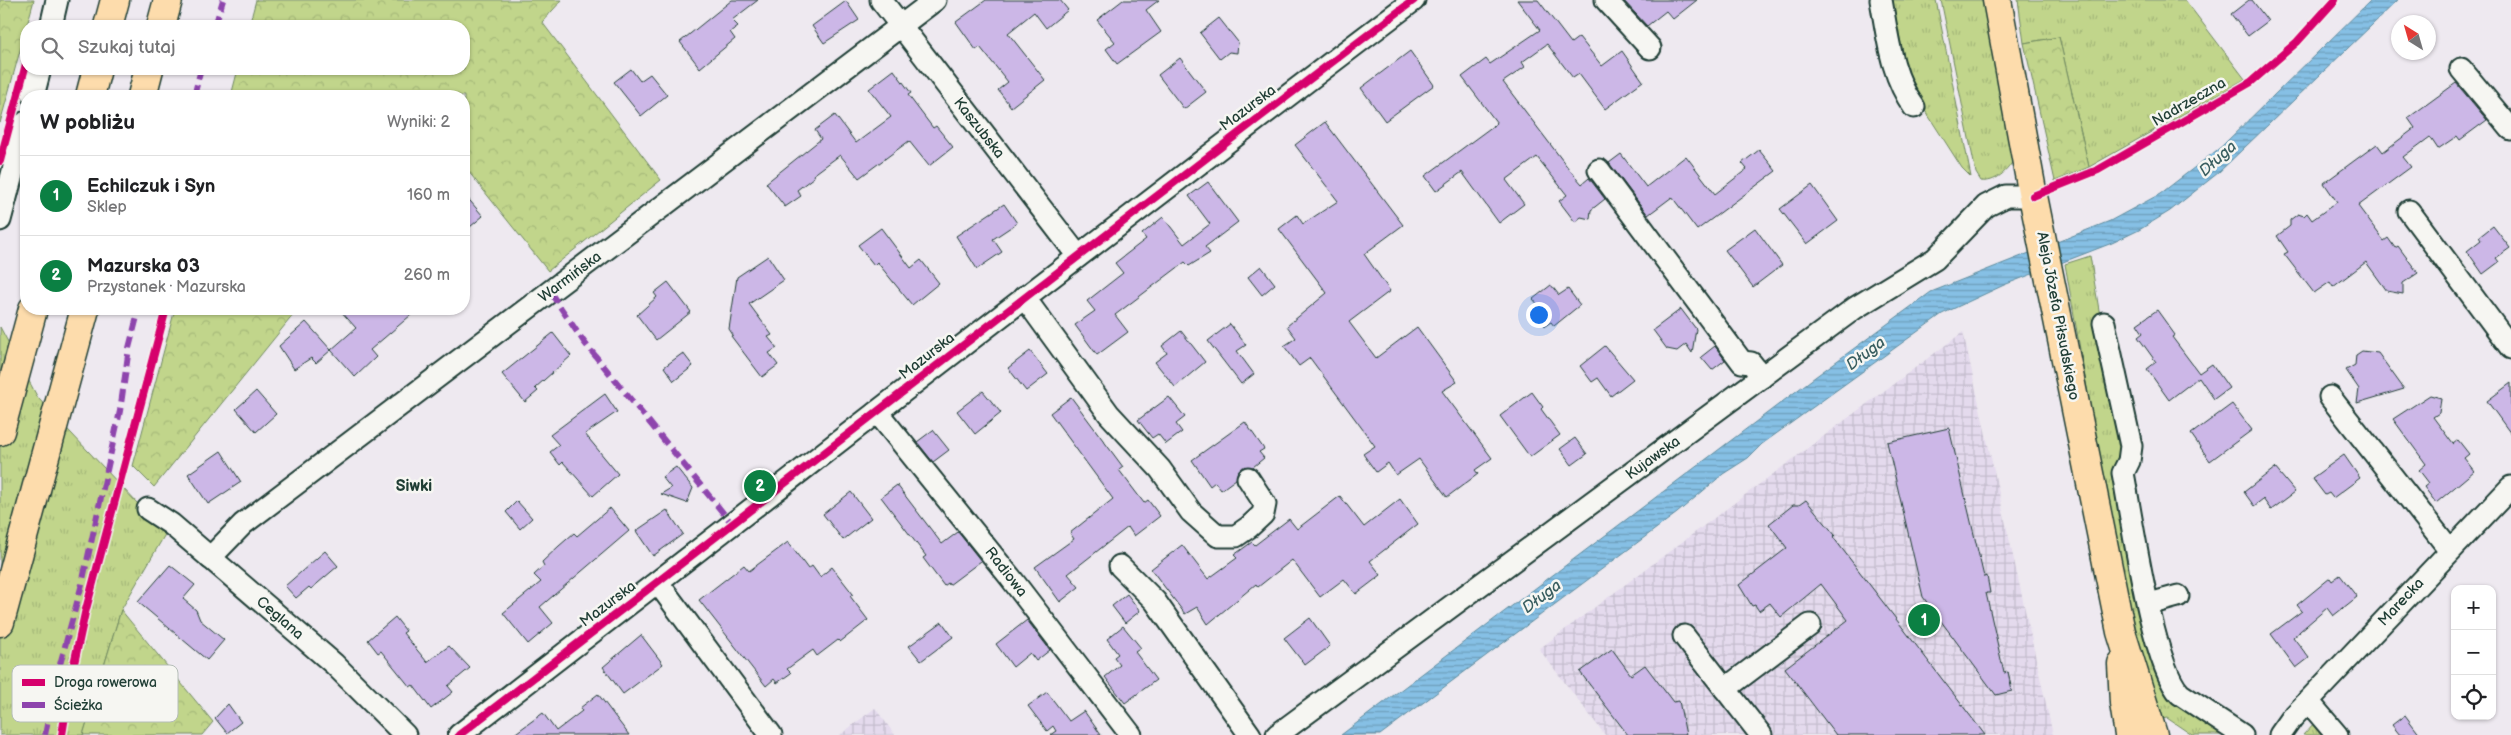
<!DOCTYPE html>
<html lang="pl">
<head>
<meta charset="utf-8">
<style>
	body { margin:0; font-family:"Balsamiq Sans",sans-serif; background:#f6f6f6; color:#202124 }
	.controls { position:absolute; right:15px; bottom:15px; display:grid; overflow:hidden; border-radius:10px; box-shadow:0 1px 4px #0004 }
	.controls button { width:45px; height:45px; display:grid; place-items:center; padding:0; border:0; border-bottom:1px solid #e0e0e0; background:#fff; color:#202124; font:25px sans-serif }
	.compass { position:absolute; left:2391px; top:15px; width:45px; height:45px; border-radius:50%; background:#fff; box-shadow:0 1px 4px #0004; rotate:323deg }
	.you { position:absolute; left:1538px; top:314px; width:18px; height:18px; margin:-12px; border:4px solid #fff; border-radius:50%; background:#1a73e8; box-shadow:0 0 0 8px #1a73e833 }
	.badge { display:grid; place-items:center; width:32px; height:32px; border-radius:50%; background:#0b8043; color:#fff; font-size:16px; font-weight:700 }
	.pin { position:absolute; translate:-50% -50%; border:2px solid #fff; box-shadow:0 1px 5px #0006 }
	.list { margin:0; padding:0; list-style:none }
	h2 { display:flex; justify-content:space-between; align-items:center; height:65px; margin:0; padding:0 20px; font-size:21px }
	h2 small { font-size:16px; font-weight:400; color:#757577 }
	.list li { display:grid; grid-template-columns:32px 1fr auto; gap:15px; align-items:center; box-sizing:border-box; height:80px; padding:0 20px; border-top:1px solid #e0e0e0 }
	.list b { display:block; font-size:19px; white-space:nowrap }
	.list p { margin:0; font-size:16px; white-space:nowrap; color:#757577 }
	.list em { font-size:16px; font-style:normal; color:#757577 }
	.icon { flex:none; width:28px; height:28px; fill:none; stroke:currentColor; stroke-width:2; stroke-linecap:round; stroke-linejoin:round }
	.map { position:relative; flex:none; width:2511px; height:735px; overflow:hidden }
	.search { position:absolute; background:#fff; box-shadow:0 1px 4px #0004; left:20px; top:20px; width:450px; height:55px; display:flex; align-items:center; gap:12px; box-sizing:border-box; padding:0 18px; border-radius:20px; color:#757577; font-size:19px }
	.panel { position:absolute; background:#fff; box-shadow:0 1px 4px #0004; left:20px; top:90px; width:450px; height:225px; border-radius:20px }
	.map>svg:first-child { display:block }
	.industrial { fill:url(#industrial-grid) }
	.grass { fill:url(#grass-tufts); stroke:#708960 }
	.forest { fill:url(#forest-crowns); stroke:#708960 }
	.water { fill:url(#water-rules); stroke:#5d8c9e }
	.building { fill:#ccb7e7; stroke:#1f3d34 }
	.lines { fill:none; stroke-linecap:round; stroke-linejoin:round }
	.minor-casing { stroke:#1f3d34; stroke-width:25 }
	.major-casing { stroke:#1f3d34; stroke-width:31 }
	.highway-casing { stroke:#1f3d34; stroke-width:31 }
	.minor { stroke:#f6f6f2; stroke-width:21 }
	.major { stroke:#fddcac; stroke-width:28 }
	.highway { stroke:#fddcac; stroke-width:28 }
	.quiet { stroke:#8e44ad; stroke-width:6; stroke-dasharray:12 6; stroke-linecap:butt }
	.cycleway-casing { stroke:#f6f6f2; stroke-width:11 }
	.cycleway { stroke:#d6006c; stroke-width:8 }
	.labels { text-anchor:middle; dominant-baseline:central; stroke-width:5; stroke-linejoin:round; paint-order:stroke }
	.street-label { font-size:15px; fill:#1f3d34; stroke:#f6f6f2 }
	.water-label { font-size:16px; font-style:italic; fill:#395e60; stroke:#f6f6f2 }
	.neighbourhood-label { font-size:16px; font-weight:bold; fill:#1f3d34; stroke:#f6f6f2 }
	.key { fill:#f6f6f2; stroke:#b6beb9; stroke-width:1 }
	.key-label { font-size:14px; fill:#1f3d34 }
</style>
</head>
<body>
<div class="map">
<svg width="2511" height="735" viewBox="0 0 2511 735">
	<defs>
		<pattern id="industrial-grid" width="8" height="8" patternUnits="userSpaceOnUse" patternTransform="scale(1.25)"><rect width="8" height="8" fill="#e4daed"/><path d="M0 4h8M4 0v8" fill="none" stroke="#c3bccc"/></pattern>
		<pattern id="grass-tufts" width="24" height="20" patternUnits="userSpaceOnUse" patternTransform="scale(1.25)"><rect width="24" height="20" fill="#c1d58b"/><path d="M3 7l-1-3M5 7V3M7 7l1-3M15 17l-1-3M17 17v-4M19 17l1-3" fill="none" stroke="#a5b879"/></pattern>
		<pattern id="forest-crowns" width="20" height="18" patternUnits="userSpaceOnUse" patternTransform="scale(1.25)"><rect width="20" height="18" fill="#c1d58b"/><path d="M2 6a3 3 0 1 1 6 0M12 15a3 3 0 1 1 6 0" fill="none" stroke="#a5b879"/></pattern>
		<pattern id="water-rules" width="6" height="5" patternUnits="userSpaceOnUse" patternTransform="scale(1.25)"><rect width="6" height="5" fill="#86c0e5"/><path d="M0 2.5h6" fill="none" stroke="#6d9dba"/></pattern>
	</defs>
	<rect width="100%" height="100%" fill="#eee9f0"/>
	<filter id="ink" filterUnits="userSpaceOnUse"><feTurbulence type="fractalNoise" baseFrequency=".02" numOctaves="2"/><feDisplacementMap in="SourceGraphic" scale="10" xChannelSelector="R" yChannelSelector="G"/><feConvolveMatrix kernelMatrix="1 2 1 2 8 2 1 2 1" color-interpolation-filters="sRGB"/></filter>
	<g filter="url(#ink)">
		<g class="industrial">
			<polygon points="1963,332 2053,735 1605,735 1539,649"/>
			<polygon points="875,708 895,735 840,735"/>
		</g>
		<g class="grass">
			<polygon points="1892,0 1936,0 1971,177 1962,168 1910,87"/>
			<path d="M 1941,0 L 1984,0 L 2014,159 C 2008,171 1995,183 1981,181 L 1976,173 Z"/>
			<polygon points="2018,0 2185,0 2245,79 2089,167 2059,37 2024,43"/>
			<polygon points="2090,256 2158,664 2233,735 2192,735 2167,718 2157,720 2151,686 2128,598 2092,417 2065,264"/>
			<polygon points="0,327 38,398 138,504 167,531 121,610 83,735 0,735"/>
			<polygon points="2317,720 2324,735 2303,735"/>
		</g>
		<g class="forest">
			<polygon points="0,0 34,0 0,123"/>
			<polygon points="256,0 562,0 542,22 661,180 548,271 464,166 464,96 231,96 238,69 464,69 464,26 249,26"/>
			<polygon points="2059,37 2089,167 2055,181 2024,43"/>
			<polygon points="175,309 298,309 154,487 133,466"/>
			<polygon points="121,610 213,722 202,735 83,735"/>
		</g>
		<polygon class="water" points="2371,0 2398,0 2218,173 2170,211 2139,230 2112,243 2004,285 1942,314 1762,444 1748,458 1723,474 1677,513 1380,735 1341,735 1815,377 1931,292 2110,221 2160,194 2221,147"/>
		<g class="building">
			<polygon points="732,0 758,0 732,20 738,26 730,32 735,39 700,68 680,42"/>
			<polygon points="986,0 1060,0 1068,10 1046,28 1034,12 1008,33 1045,80 1011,107 998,90 1008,82 980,47 976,50 956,22"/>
			<polygon points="1123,0 1159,0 1146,10 1161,32 1117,64 1106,49 1115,42 1097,20"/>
			<polygon points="1517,0 1538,0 1571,43 1579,37 1602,66 1622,51 1643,81 1605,109 1579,74 1573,78 1547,44 1522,62 1525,67 1503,82 1569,169 1582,184 1589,178 1605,199 1591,210 1590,219 1581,217 1575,222 1559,201 1567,195 1537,157 1506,180 1524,204 1499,223 1462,172 1436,191 1425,176 1497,123 1462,77 1486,59 1490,64 1540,30"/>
			<polygon points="1623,0 1697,0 1673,19 1666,11 1647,26"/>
			<polygon points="2249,0 2252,0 2268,21 2248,36 2231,14"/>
			<polygon points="846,1 859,20 824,43 812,26"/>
			<polygon points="1219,18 1238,42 1237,53 1229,52 1220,59 1200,33"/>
			<polygon points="1410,51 1434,85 1385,121 1361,88"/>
			<polygon points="1180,58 1206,92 1184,109 1158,75"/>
			<polygon points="631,69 640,81 650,74 667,95 641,116 614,82"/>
			<polygon points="894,70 911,93 908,95 933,128 936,126 953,147 929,166 909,141 859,178 840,155 813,175 814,177 797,190 801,196 785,207 766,183 821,139 815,130 835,115 856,143 891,117 869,89"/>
			<polygon points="2456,83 2487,120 2460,140 2457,136 2438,149 2430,137 2403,157 2411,167 2358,206 2384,241 2388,238 2395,248 2398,246 2418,273 2403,283 2403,294 2387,291 2366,262 2333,287 2330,282 2314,293 2284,254 2288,252 2277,236 2290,226 2290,220 2298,214 2304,216 2307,213 2312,220 2337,202 2324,183 2377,144 2383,152 2415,128 2408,118"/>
			<polygon points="1325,122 1403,225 1364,254 1390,291 1349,322 1376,358 1417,327 1457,382 1442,391 1492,458 1475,470 1478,474 1447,497 1419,459 1396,475 1388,463 1376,472 1363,454 1375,446 1310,358 1299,366 1284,346 1296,338 1287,326 1327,293 1279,229 1297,215 1303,224 1338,201 1295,145"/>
			<polygon points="1759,150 1776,171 1697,230 1672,197 1648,215 1609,163 1621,154 1646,187 1686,156 1715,194 1747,169 1742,163"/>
			<polygon points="1208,182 1238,222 1205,247 1210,253 1189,266 1185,262 1115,315 1128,332 1097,355 1075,325 1095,311 1087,301 1123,273 1115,263 1146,239 1142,234 1163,217 1184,244 1210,224 1189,196"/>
			<polygon points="1812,185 1838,221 1807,244 1780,209"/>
			<polygon points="464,194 483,216 464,232"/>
			<polygon points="1004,204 1017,223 993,239 1002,252 977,269 956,236"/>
			<polygon points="2493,226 2510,248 2496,258 2499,262 2483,274 2467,251 2481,240 2479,237"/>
			<polygon points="881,228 911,268 921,260 939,283 912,305 877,262 874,265 858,245"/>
			<polygon points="1755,228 1782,265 1753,287 1725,250"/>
			<polygon points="768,256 784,280 749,304 772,335 768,337 777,348 769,353 778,365 762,377 731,336 733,335 729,329 737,277"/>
			<polygon points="1261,266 1275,284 1262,295 1248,277"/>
			<polygon points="668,282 691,312 656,340 637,315 657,297 654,293"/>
			<polygon points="1551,285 1559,295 1568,289 1580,305 1554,326 1551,322 1545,326 1533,310 1539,306 1533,299"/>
			<polygon points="339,309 418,309 370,350 376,357 355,377 331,350 356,328"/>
			<polygon points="1681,309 1696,329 1692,353 1686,344 1677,351 1667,349 1653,330"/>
			<polygon points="2157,310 2175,335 2172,337 2199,373 2212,364 2229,388 2214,399 2199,377 2169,400 2147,369 2156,362 2138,337 2143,333 2137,324"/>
			<polygon points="306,322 331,350 316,363 311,358 294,369 279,346"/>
			<polygon points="1230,324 1246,345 1237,351 1254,374 1241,384 1208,341"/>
			<polygon points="1181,331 1205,362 1175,387 1155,362 1167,353 1162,346"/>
			<polygon points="553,333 571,356 535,388 538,391 525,402 502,374"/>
			<polygon points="1605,346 1633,379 1611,396 1598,378 1592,382 1580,366"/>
			<polygon points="1715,346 1725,360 1712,370 1701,357"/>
			<polygon points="1030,351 1048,374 1026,391 1008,368"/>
			<polygon points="2362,351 2378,353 2404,389 2357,403 2359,389 2346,370 2355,365 2356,355"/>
			<polygon points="683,353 693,366 674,381 664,367"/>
			<polygon points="2511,383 2511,434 2487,401"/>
			<polygon points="256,391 276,414 256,432 236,409"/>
			<polygon points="983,391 1001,413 975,434 957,411"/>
			<polygon points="1532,392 1543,407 1541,409 1560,435 1530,457 1500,416"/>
			<polygon points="605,394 617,412 585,434 618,474 593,496 563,462 560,465 550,452 559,445 550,435"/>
			<polygon points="2430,395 2441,398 2439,413 2433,417 2453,444 2458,440 2469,454 2464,458 2474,471 2436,503 2424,487 2429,483 2419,470 2426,464 2393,419"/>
			<polygon points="1071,397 1123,467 1119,470 1144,503 1148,500 1160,516 1134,536 1128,527 1068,574 1079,587 1060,602 1035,567 1074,539 1070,533 1113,499 1050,413"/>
			<polygon points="1169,397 1185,417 1176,424 1182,432 1166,444 1158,434 1152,438 1138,420"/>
			<polygon points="2232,404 2252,430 2210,461 2191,434"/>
			<polygon points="1245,422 1264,449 1259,452 1264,458 1253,467 1241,468 1236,479 1221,490 1215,482 1210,486 1192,460"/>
			<polygon points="1949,428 1984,577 1987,576 1990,593 1986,593 2004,673 2008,672 2012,691 1996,695 1923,597 1887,442"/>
			<polygon points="933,430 949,450 933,462 917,442"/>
			<polygon points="1575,438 1587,454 1572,465 1560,449"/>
			<polygon points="221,451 241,482 208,504 188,474"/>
			<polygon points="2344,455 2360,478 2333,498 2329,493 2325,495 2312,478"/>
			<polygon points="676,467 693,488 687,503 661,494 671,488 662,477"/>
			<polygon points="2275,468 2295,492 2271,510 2263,499 2254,506 2244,492"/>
			<polygon points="897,485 942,544 958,532 981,561 949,585 948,583 944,586 923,558 926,556 881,497"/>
			<polygon points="851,492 871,518 843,540 823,514"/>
			<polygon points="1340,496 1364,527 1400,499 1418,524 1370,561 1381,575 1356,594 1344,579 1320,597 1292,560 1258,587 1256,584 1208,624 1197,607 1185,614 1151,569 1182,545 1208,579 1237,558 1234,555 1252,542 1255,545 1289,519 1297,529"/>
			<polygon points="1806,500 1835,535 1833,537 1985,735 1836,735 1785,668 1848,620 1821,584 1781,617 1770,603 1759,611 1755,605 1752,606 1739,585 1787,548 1769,524 1793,505 1799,505"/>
			<polygon points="517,501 532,518 520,529 506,512"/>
			<polygon points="610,508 629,531 540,607 553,623 528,644 503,613 541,582 534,575 544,566 542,562 559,546 574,533 577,536"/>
			<polygon points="667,510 683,534 653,556 636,531"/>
			<polygon points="788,542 808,569 812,566 820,577 832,567 853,594 850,596 868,620 840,642 838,640 817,656 813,650 787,669 791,673 777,683 774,679 766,686 699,600 744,565 749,571"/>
			<polygon points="325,551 338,566 311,589 309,587 296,598 285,586"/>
			<polygon points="170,565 195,585 183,599 196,610 200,620 224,640 207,660 138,602"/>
			<polygon points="2340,575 2357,597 2333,616 2327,608 2293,637 2309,658 2296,668 2271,634 2302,611 2297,605 2330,578 2332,581"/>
			<polygon points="1127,594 1140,611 1125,623 1112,606"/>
			<polygon points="395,617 406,631 403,633 427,662 449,646 470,668 448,686 453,692 431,709 413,685 410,687 381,651 378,653 368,640"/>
			<polygon points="1310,618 1330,646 1305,665 1284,638"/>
			<polygon points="1027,620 1050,650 1036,661 1030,653 1013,667 996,644"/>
			<polygon points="942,622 953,637 921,661 909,646"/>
			<polygon points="1123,626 1141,648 1135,652 1156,680 1125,703 1105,677 1120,665 1114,657 1118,654 1107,639"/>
			<polygon points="641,635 663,664 623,694 603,667"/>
			<polygon points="1612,649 1631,675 1645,665 1673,702 1679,701 1686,735 1628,735 1580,672"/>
			<polygon points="1047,692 1069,721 1084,711 1101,735 1050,735 1056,731 1053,726 1047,731 1028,706"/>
			<polygon points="598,694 629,735 513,735 543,713 556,731 582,711 580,708"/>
			<polygon points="228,704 241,722 227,733 215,718"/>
			<polygon points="2405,715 2420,735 2400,735 2392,725"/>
		</g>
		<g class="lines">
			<defs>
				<g id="minor">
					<polyline points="881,0 1078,256"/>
					<polyline points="1606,0 1650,48"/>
					<path d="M 1881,0 C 1888,38 1891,75 1914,107"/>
					<polyline points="51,26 57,0"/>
					<polyline points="2461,69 2511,129"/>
					<polyline points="33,96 40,69"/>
					<polyline points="1599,170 1742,362 1751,363 1762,377"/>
					<polyline points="2409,211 2511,348"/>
					<polyline points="0,220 26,122"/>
					<polyline points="1024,297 1109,414 1160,469 1191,512 1218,536 1236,536 1249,527 1263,514 1265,504 1248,478"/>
					<path d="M 2104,323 L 2131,446 L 2129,461 L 2123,473 C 2132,519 2152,665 2180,694 L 2242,735"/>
					<polyline points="2330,397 2450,550"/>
					<polyline points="877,412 1010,577 1131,735"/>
					<polyline points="148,509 171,524 334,664 405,735"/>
					<polyline points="210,558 243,524 935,0"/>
					<polyline points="1120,566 1155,601 1250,735"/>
					<polyline points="658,583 771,735"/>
					<polyline points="2149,604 2178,596"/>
					<polyline points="1684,636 1761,735"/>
					<polyline points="1725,689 1810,625"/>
					<polyline points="2308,701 2337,735"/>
					<path d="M 459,735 C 778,490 1093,242 1414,0"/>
					<polyline points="1277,735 1855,308 1935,259 1986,206 2006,196 2033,196"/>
					<polyline points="2280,735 2292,718 2511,487"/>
				</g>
				<g id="major">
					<polyline points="1997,0 2033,196 2121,632 2153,735"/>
					<polyline points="2122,664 2124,703 2129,735"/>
				</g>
				<g id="highway">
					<polyline points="108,26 115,0"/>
					<polyline points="161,26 168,0"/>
					<polyline points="90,96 97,69"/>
					<polyline points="142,96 149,69"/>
					<polyline points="0,431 33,309"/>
					<polyline points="0,622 85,309"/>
				</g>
			</defs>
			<use href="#minor" class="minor-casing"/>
			<use href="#major" class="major-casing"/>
			<use href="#highway" class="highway-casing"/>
			<use href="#minor" class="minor"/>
			<use href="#major" class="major"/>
			<use href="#highway" class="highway"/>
			<g class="quiet">
				<polyline points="215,26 223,0"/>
				<polyline points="194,96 201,69"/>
				<polyline points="550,292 584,342 733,525"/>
				<polyline points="45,735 56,679 82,584 120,411 129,348 139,309"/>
			</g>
			<defs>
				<g id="cycleway">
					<polyline points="0,161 26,64"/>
					<polyline points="2033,196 2098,170 2251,82 2297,42 2335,0"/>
					<polyline points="62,735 72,673 85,613 166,309"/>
					<path d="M 459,735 C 778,490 1093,242 1414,0"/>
				</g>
			</defs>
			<use href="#cycleway" class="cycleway-casing"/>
			<use href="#cycleway" class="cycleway"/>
		</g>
	</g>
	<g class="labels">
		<g class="street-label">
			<text transform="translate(2189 102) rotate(-30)">Nadrzeczna</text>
			<text transform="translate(1248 108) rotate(-37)">Mazurska</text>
			<text transform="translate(979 128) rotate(52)">Kaszubska</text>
			<text transform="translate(570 277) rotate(-37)">Warmińska</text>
			<text transform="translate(2058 316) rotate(79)">Aleja Józefa Piłsudskiego</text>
			<text transform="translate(927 356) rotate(-38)">Mazurska</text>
			<text transform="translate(1653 458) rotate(-36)">Kujawska</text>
			<text transform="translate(1006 572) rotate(52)">Radiowa</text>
			<text transform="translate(2401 602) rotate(-47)">Marecka</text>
			<text transform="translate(608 604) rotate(-37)">Mazurska</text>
			<text transform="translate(280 618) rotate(41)">Ceglana</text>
		</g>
		<g class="water-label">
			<text transform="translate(2218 159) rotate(-42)">Długa</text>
			<text transform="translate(1866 354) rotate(-37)">Długa</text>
			<text transform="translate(1542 597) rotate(-37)">Długa</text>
		</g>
		<g class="neighbourhood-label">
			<text x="414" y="486">Siwki</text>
		</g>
	</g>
	<rect x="12" y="665" width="166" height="57" rx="8" class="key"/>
	<rect x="22" y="679" width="23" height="7" fill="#d6006c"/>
	<rect x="22" y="702" width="23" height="6" fill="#8e44ad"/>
	<g class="key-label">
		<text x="54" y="687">Droga rowerowa</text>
		<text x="54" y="710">Ścieżka</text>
	</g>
</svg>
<div class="controls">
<button>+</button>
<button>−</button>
<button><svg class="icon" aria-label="locate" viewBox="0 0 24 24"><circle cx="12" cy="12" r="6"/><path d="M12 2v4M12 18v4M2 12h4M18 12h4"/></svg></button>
</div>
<svg class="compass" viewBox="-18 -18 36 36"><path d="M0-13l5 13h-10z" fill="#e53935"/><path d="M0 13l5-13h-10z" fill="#757577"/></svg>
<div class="you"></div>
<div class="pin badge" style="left:1924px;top:620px">1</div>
<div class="pin badge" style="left:760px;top:486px">2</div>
<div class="search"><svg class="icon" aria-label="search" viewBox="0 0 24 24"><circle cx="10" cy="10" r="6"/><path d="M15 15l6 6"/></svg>Szukaj tutaj</div>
<section class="panel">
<h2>W pobliżu<small>Wyniki: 2</small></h2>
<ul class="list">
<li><span class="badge">1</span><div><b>Echilczuk i Syn</b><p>Sklep</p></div><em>160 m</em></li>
<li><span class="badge">2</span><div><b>Mazurska 03</b><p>Przystanek · Mazurska</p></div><em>260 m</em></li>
</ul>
</section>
</div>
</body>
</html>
